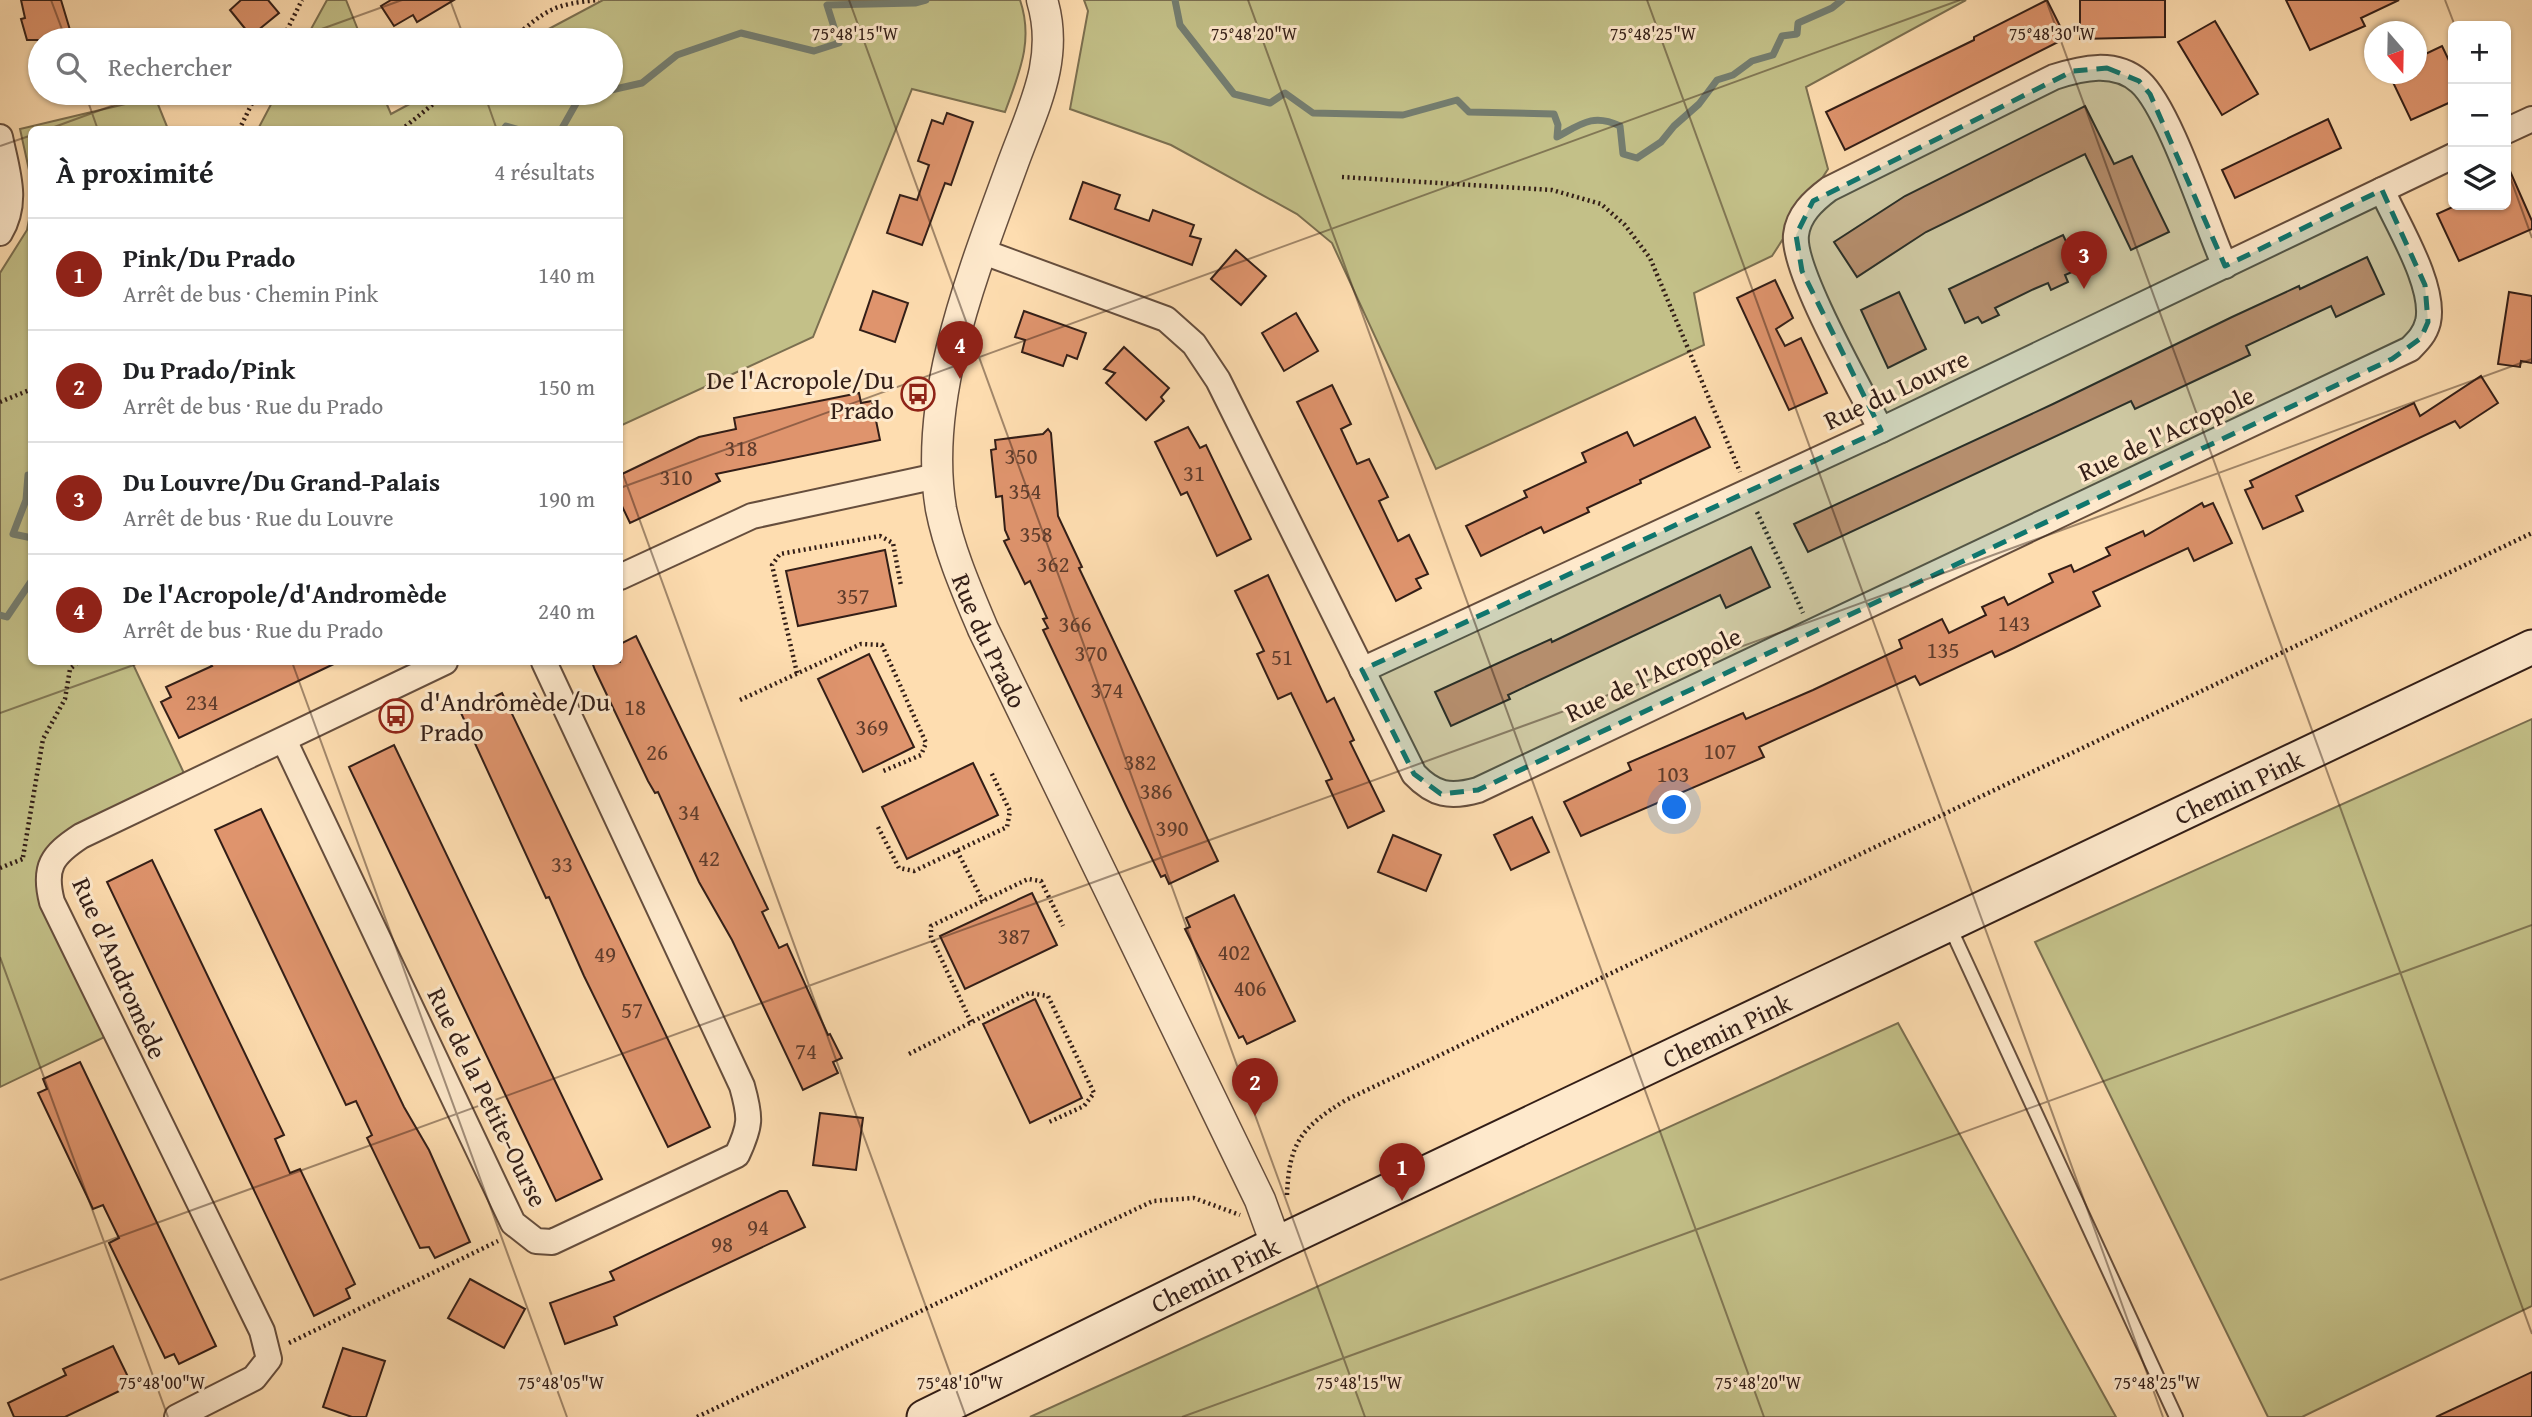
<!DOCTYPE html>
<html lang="fr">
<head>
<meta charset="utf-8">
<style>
	body { margin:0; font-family:"Gentium Book Plus",serif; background:#f2f2f2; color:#202124 }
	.controls { position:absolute; right:21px; top:21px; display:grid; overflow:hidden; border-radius:10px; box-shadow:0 2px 5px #0004 }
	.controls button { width:63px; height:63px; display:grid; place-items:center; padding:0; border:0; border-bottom:2px solid #e0e0e0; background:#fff; color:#202124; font:35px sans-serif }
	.compass { position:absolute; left:2364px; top:21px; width:63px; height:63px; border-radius:50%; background:#fff; box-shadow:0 2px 5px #0004; rotate:160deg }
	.you { position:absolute; left:1675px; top:808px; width:24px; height:24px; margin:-18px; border:5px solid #fff; border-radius:50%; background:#1a73e8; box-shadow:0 0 0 10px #1a73e833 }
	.badge { display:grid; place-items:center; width:46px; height:46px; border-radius:50%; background:#8f2418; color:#fff; font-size:23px; font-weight:700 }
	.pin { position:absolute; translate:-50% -58px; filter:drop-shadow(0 2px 4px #0008) }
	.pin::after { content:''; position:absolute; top:37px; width:24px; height:21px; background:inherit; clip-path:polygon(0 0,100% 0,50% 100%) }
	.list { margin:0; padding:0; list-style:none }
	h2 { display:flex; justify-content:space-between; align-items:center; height:91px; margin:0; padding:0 28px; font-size:30px }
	h2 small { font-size:23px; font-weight:400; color:#757577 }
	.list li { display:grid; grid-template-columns:46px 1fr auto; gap:21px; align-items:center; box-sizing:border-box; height:112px; padding:0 28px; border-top:2px solid #e0e0e0 }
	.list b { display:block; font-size:26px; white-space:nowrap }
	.list p { margin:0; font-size:23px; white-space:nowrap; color:#757577 }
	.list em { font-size:23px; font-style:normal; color:#757577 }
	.icon { flex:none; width:38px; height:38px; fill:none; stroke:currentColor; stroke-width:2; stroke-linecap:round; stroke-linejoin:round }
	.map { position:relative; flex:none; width:2532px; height:1417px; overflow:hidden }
	.search { position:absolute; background:#fff; box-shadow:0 2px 5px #0004; left:28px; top:28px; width:595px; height:77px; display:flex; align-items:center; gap:18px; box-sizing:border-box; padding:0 24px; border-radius:38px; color:#757577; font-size:26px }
	.panel { position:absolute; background:#fff; box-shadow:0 2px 5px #0004; left:28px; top:126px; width:595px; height:539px; border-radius:10px }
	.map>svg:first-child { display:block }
	.green { fill:#c3c088; stroke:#7b6f50; stroke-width:2 }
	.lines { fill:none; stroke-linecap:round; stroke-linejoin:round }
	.stream { stroke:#747d70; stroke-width:7 }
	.building { fill:#df946d; stroke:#331e17; stroke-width:2 }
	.service-casing { stroke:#664e3d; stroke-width:16 }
	.minor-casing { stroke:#664e3d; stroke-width:28 }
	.tertiary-casing { stroke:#664e3d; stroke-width:33 }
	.secondary-casing { stroke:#331e17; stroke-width:37 }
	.path { stroke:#331e17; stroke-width:4.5; stroke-dasharray:2 3.5; stroke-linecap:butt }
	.service { stroke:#fee9cc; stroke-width:12 }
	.minor { stroke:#fee9cc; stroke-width:24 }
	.tertiary { stroke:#fee9cc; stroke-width:30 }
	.secondary { stroke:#fee9cc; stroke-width:33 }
	.marked { fill:#0f766e; fill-opacity:0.2; stroke:#0f766e; stroke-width:5; stroke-dasharray:14 9; stroke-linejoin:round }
	.ticks { fill:none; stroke:#331e17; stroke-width:2; stroke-opacity:0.45 }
	.labels { text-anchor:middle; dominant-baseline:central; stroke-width:6; stroke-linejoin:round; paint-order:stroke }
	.number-label { font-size:23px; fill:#5e3c2c }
	.poi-label { font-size:26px; fill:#331e17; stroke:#fee9cc; text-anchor:end }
	.street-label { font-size:26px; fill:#331e17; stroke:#fee9cc }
	.ticks-label { font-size:18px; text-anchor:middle; fill:#331e17; stroke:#fee9cc; stroke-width:6; stroke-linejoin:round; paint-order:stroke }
</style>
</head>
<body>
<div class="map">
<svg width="2532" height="1417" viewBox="0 0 2532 1417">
	<rect width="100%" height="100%" fill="#feddb0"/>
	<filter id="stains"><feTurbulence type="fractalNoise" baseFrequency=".00286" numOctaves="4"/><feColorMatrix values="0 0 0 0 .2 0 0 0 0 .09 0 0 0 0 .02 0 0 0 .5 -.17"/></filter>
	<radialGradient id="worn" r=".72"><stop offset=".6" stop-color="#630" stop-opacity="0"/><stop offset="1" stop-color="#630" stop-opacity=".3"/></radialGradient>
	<g class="green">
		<polygon points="327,0 346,0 362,40 305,40"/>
		<path d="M 603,0 L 1020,0 C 1034,41 1019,73 1005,112 L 912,89 L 813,337 L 620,426 L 620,130 L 258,129 L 277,93 L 382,93 L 391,114 L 430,93 L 611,93 L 611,40 L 528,40 Z"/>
		<polygon points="1084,0 1966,0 1806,87 1828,169 1772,256 1694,293 1704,345 1436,469 1332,243 1297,214 1171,145 1070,109 1088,11"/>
		<polygon points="155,97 168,129 32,130 31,179 20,129"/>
		<polygon points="31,209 32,662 132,662 189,784 81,836 49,870 113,1033 0,1087 0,273 27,230"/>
		<polygon points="2532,719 2532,1306 2302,1417 2268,1417 2035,942"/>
		<polygon points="1898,1023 2116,1417 1030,1417"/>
	</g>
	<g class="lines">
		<g class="stream">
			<path d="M 1175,0 L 1180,25 L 1234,94 L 1270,103 L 1285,93 L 1313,113 L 1403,115 L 1457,100 L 1469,112 L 1554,114 L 1558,125 L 1557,137 C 1581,124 1593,113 1620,126 L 1623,154 L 1637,158 L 1661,142 L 1674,126 L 1699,104 L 1717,80 L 1733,75 L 1752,61 L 1773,55 L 1782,36 L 1797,34 L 1798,23 L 1832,8 L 1842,0"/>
			<polyline points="611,90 642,83 677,55 741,33 814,51 839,43 827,5 915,3 926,0"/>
			<polyline points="503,130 506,126 520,130"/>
			<polyline points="561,130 582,93"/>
			<polyline points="32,475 28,475 26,500 13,534 32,538"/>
			<polyline points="0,615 7,617 32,580"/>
		</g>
	</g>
	<g class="building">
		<polygon points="21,0 61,0 73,40 27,40 21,19 25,18"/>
		<polygon points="241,0 268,0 279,13 251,36 230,10"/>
		<polygon points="391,0 454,0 417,22 413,15 394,26 381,6"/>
		<polygon points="2047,0 2066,38 1845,150 1826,112 1974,40 1974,37"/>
		<polygon points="2080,0 2165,0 2165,37 2080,39"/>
		<polygon points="2286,0 2399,0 2361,18 2365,26 2310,50"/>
		<polygon points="2215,21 2258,94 2222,115 2178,42"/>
		<polygon points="2442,46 2453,69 2453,101 2411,120 2389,74 2417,74 2417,58"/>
		<polygon points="2085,106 2114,164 2132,156 2169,232 2131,250 2085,154 1926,232 1857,277 1834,242 1905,196"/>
		<polygon points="947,113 973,122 951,185 945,183 922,245 887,233 900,195 917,200 929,165 918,161 932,120 943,124"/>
		<polygon points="2328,119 2341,148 2235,198 2222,170"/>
		<polygon points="2506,162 2532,221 2532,229 2459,261 2437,214 2457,205 2506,205"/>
		<polygon points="1083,182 1120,195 1115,209 1149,221 1153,210 1194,225 1190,236 1201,239 1192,265 1070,219"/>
		<polygon points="2063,235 2079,269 2065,275 2068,282 2051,290 2048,283 2034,289 1995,308 1999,315 1982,323 1978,317 1965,323 1949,289"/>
		<polygon points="1236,250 1266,276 1241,305 1211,279"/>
		<polygon points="2367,257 2384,294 2336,317 2331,306 2246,346 2250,355 2205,376 2135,409 2131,401 1808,552 1794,524 2053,404 2232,317 2299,286 2300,289"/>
		<polygon points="1775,280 1793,318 1776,329 1785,346 1801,338 1827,393 1789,410 1737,298"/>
		<polygon points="873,291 908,303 895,342 860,330"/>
		<polygon points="1899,292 1926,349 1888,368 1861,310"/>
		<polygon points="2509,292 2532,296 2532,363 2521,361 2520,367 2498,364"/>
		<polygon points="1024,311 1086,333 1077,359 1067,355 1063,366 1022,352 1025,340 1015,337"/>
		<polygon points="1296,313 1318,351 1284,371 1262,333"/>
		<polygon points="1124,347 1169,388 1161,397 1164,401 1146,420 1106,383 1115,373 1104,369"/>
		<polygon points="2481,376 2498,403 2460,428 2455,421 2296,496 2303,511 2263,529 2245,490 2253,487 2250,481 2414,403 2420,416"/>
		<polygon points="1332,385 1351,424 1341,429 1357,464 1369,459 1388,497 1379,501 1398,541 1409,535 1428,574 1416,579 1421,588 1396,601 1297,402"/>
		<polygon points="859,393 861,403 872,401 880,440 716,474 720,481 630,523 620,502 620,475 699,437 736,429 734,418"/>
		<polygon points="1695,417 1710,447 1640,480 1641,483 1587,508 1589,512 1544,533 1541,527 1481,556 1466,526 1527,497 1524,491 1586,462 1582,453 1627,432 1634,446"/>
		<polygon points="1188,427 1200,448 1206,445 1251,539 1217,556 1187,492 1181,495 1155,442"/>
		<polygon points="1048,429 1051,433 1058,516 1082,567 1079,568 1218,861 1169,884 1165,875 1161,877 1128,810 1043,630 1048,628 1043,619 1047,618 1030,581 1025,584 1004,541 1009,539 1005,530 1002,496 996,497 991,450 996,449 995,440 1043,434"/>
		<polygon points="2202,503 2204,507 2213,503 2232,543 2194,561 2188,548 2093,592 2100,606 2014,648 1995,657 1992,651 1920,685 1915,676 1759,747 1764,757 1581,836 1564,802 1631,770 1628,763 1743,713 1746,719 1813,690 1902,648 1899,640 1942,619 1949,633 1986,615 1982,607 2004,597 2008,605 2053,582 2049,574 2071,565 2074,572 2110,555 2106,548 2143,531 2145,536"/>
		<polygon points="1751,547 1770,587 1726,608 1720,595 1508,695 1510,699 1451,726 1435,692 1551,639 1552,642"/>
		<polygon points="885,550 896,606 798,626 786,571"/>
		<polygon points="1268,575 1327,702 1334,698 1354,740 1350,742 1384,811 1348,828 1326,781 1332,779 1291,693 1278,699 1257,654 1264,651 1235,591"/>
		<polygon points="636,636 768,909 762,912 779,948 787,944 828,1035 830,1034 842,1058 833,1062 838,1073 803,1090 732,940 699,882 658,792 655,793 648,781 595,670 592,662 620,662 620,644"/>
		<polygon points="869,654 914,747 863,772 818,679"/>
		<polygon points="209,662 338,662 179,738 161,702 171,697 166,687 212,666"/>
		<polygon points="502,693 710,1127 668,1147 584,976 549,897 546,898 461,713"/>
		<polygon points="394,745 602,1179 556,1201 349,767"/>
		<polygon points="973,763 998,815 907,859 882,807"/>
		<polygon points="261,809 404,1107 429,1150 470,1242 435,1258 429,1247 420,1248 367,1138 372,1135 356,1101 346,1105 215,830"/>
		<polygon points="1532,817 1549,852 1511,870 1494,835"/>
		<polygon points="1393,835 1441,855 1426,891 1378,872"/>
		<polygon points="152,860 284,1135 275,1139 290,1173 300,1169 355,1284 346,1289 350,1298 314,1316 107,882"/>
		<polygon points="1032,893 1057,945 965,989 940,936"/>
		<polygon points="1234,895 1295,1021 1247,1044 1243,1036 1239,1038 1185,929 1190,927 1186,918"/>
		<polygon points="1035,999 1082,1098 1030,1123 983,1024"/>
		<polygon points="80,1062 216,1346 179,1364 174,1354 165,1358 109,1243 119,1238 103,1205 93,1209 38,1093 47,1089 43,1079"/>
		<polygon points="820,1113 863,1118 856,1170 813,1165"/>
		<polygon points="780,1191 787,1191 805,1227 614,1317 617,1325 565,1344 550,1303 614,1280 610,1272"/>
		<polygon points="470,1279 525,1309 504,1348 448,1318"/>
		<polygon points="113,1346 132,1385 65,1417 14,1417 8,1403 66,1375 63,1369"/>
		<polygon points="343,1348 385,1361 366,1417 352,1417 323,1407"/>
		<polygon points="2532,1372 2532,1417 2436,1417"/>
	</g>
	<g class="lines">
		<defs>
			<polyline id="service" points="1949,925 2176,1417"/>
			<g id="minor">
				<polyline points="2506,131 2532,119"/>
				<path d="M 0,137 C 7,171 19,202 0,233"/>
				<path d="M 981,251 L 1166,319 L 1194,344 L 1218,380 L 1414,774 C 1434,795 1450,798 1478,790 L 2410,349 C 2418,341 2425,334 2428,322 C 2436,286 2397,224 2382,190"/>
				<path d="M 1881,430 C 1862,392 1792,271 1796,235 C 1798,215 1813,201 1829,189 L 2054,77 C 2082,68 2115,60 2140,82 C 2170,109 2206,224 2225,266"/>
				<polyline points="620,577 752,516 937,476"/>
				<polyline points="1362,670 1881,430 2453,156"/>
				<path d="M 284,740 L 513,1223 L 536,1241 L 552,1242 L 737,1155 C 751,1125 751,1118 742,1086 L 544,662"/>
				<path d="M 177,1417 L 254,1378 L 269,1359 L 262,1331 L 52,902 C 43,867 52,855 81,836 L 445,662"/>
			</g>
			<g id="tertiary">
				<path id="s1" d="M 1042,0 C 1060,59 1033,108 1013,163 C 975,268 922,396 941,509 C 949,550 967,591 983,629 L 1260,1200 L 1276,1244"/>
			</g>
			<g id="secondary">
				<path id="s2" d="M 924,1417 L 1276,1244 L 2532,647"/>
			</g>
		</defs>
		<use href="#service" class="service-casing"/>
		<use href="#minor" class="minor-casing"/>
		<use href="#tertiary" class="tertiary-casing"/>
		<use href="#secondary" class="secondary-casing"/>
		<g class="path">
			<polyline points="282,40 302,0"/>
			<path d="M 511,40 C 546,10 553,4 599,0"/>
			<polyline points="239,130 257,93"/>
			<polyline points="401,130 447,93"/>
			<polyline points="1342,177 1552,190 1601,204 1625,225 1650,258 1740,472"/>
			<polyline points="0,402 32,389"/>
			<polyline points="1757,512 1803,613"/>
			<polyline points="797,673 772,565 780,554 880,536 893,543 901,586"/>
			<polyline points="740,700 861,644 882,645 926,743 921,755 881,772"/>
			<polyline points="878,827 899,868 914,871 1007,827 1010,811 991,772"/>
			<polyline points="957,851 983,901"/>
			<polyline points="23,857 43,739 65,699 70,669 78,662"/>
			<polyline points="0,868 25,858"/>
			<polyline points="971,1022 931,937 931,926 1028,879 1041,881 1063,926"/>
			<polyline points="909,1054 1029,993 1048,996 1094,1093 1084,1106 1047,1123"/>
			<path d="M 1287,1195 C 1289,1142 1302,1127 1346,1100 L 2532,533"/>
			<polyline points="289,1343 498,1241"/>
			<polyline points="697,1417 1153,1201 1194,1198 1240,1215"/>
		</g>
		<use href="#service" class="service"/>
		<use href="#minor" class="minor"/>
		<use href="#tertiary" class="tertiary"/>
		<use href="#secondary" class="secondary"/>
	</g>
	<path class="marked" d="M 2107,68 L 2139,81 L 2150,94 L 2225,266 L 2382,190 L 2425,285 L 2428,322 L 2421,338 L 2392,359 L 1478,790 L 1441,794 L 1414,774 L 1362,670 L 1881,430 L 1802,271 L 1796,235 L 1813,201 L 2073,71 Z"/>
	<path class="ticks" d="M 51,0 L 66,40M 450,0 L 465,40M 849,0 L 1365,1417M 1248,0 L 1764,1417M 1647,0 L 2163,1417M 2046,0 L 2532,1334M 2445,0 L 2455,26M 291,40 L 402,0M 85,93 L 98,130M 484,93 L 497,130M 46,130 L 147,93M 0,146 L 32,135M 2506,166 L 2532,238M 620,466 L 966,1417M 620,488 L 1960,0M 292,662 L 567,1417M 0,713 L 142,662M 0,957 L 168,1417M 0,1280 L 2532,359M 1182,1417 L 2532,925"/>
	<defs>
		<symbol id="bus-ring" viewBox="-11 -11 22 22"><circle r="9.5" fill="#fee9cc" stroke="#8f2418" stroke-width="1.5"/><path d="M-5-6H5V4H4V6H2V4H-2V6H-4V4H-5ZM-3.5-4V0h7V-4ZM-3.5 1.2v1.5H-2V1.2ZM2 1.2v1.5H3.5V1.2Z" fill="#8f2418"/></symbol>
	</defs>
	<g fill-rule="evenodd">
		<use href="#bus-ring" x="899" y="375" width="38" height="38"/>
		<use href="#bus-ring" x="377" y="697" width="38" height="38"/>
	</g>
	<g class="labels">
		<g class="number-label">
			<text x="741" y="447">318</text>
			<text x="1021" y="455">350</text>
			<text x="1194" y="472">31</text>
			<text x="676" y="476">310</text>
			<text x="1025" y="490">354</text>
			<text x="1036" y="533">358</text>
			<text x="1053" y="563">362</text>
			<text x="853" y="595">357</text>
			<text x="2014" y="622">143</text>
			<text x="1075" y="623">366</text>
			<text x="1943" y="649">135</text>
			<text x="1091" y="652">370</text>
			<text x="1282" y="656">51</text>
			<text x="1107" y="689">374</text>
			<text x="202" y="701">234</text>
			<text x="635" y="706">18</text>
			<text x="872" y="726">369</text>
			<text x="1720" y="750">107</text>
			<text x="657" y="751">26</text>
			<text x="1140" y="761">382</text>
			<text x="1673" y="773">103</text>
			<text x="1156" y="790">386</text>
			<text x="689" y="811">34</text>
			<text x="1172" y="827">390</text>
			<text x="709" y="857">42</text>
			<text x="562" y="863">33</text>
			<text x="1014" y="935">387</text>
			<text x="1234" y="951">402</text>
			<text x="605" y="953">49</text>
			<text x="1250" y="987">406</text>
			<text x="632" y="1009">57</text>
			<text x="806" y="1050">74</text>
			<text x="758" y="1226">94</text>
			<text x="722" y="1243">98</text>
		</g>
		<g class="poi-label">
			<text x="894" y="379">De l'Acropole/Du<tspan x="894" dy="30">Prado</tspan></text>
			<text x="420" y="701" text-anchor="start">d'Andromède/Du<tspan x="420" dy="30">Prado</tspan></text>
		</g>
		<g class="street-label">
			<text transform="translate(1896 389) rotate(-25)">Rue du Louvre</text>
			<text transform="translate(2166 433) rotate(-25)">Rue de l'Acropole</text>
			<text stroke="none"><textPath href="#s1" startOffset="667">Rue du Prado</textPath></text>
			<text transform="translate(1653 674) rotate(-25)">Rue de l'Acropole</text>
			<text stroke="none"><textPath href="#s2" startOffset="1458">Chemin Pink</textPath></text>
			<text transform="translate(120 968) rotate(66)">Rue d'Andromède</text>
			<text stroke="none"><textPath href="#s2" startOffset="891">Chemin Pink</textPath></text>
			<text transform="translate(488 1097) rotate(64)">Rue de la Petite-Ourse</text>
			<text stroke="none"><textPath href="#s2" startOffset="324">Chemin Pink</textPath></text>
		</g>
	</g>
	<g class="ticks-label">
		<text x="855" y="40">75°48'15"W</text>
		<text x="1254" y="40">75°48'20"W</text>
		<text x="1653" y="40">75°48'25"W</text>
		<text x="2052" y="40">75°48'30"W</text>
		<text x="162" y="1389">75°48'00"W</text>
		<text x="561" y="1389">75°48'05"W</text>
		<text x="960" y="1389">75°48'10"W</text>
		<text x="1359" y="1389">75°48'15"W</text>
		<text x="1758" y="1389">75°48'20"W</text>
		<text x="2157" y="1389">75°48'25"W</text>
	</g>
	<rect width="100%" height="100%" filter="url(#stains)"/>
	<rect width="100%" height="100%" fill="url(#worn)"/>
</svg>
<div class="controls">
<button>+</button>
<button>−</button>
<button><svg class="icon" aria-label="layers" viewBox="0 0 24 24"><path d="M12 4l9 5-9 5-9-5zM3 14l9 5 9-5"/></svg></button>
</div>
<svg class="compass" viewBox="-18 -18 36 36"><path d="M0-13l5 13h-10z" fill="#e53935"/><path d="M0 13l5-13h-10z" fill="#757577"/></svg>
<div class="you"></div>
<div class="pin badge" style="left:1402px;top:1201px">1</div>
<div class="pin badge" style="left:1255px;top:1116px">2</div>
<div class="pin badge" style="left:2084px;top:289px">3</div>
<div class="pin badge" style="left:960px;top:379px">4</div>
<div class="search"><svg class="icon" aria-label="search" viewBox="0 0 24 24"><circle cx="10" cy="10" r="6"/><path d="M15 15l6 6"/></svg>Rechercher</div>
<section class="panel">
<h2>À proximité<small>4 résultats</small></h2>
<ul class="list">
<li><span class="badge">1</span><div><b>Pink/Du Prado</b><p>Arrêt de bus · Chemin Pink</p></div><em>140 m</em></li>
<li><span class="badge">2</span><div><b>Du Prado/Pink</b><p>Arrêt de bus · Rue du Prado</p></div><em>150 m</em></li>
<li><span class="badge">3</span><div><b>Du Louvre/Du Grand-Palais</b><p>Arrêt de bus · Rue du Louvre</p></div><em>190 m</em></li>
<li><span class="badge">4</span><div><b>De l'Acropole/d'Andromède</b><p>Arrêt de bus · Rue du Prado</p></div><em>240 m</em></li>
</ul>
</section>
</div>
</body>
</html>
